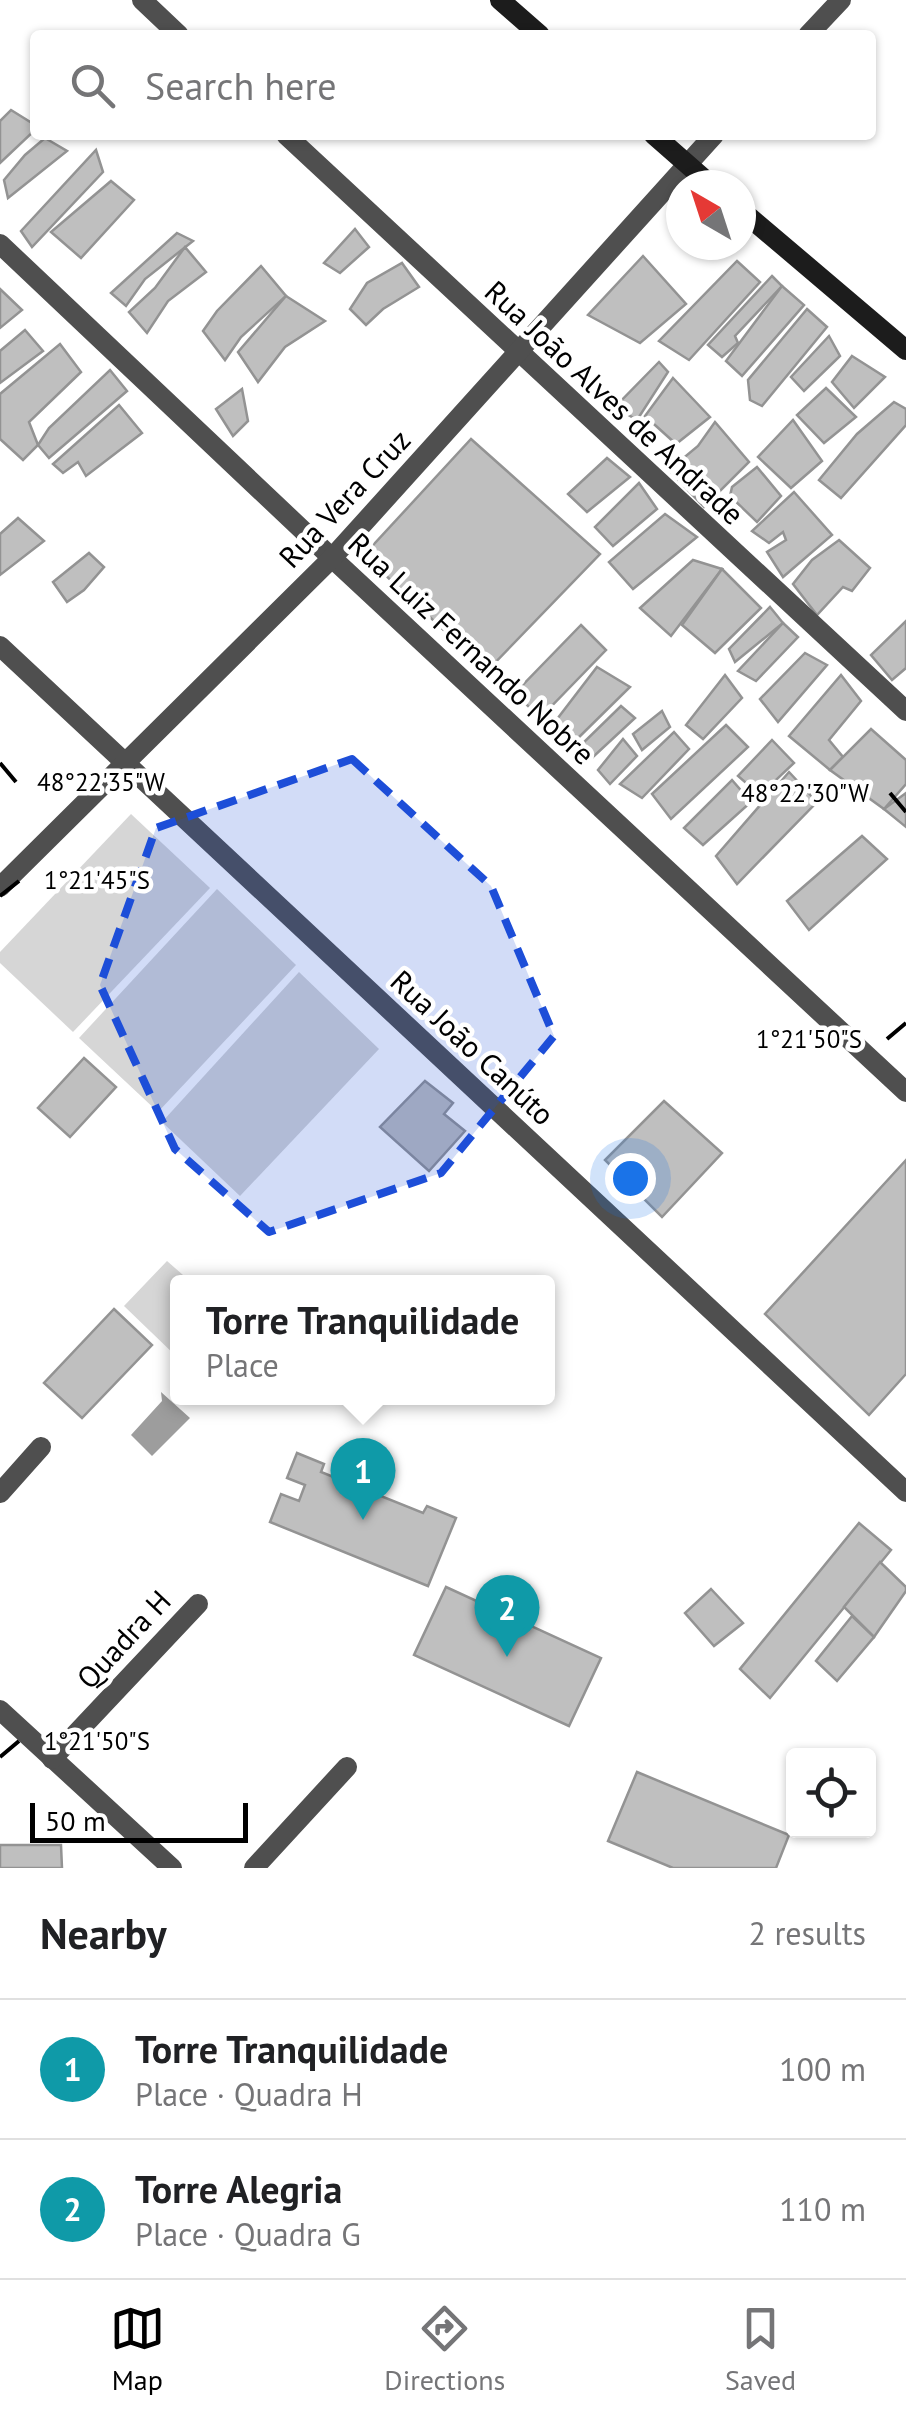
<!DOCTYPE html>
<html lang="en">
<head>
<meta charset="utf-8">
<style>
	body { margin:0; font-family:"PT Sans",sans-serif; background:#f6f6f6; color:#202124 }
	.controls { position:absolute; right:30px; bottom:30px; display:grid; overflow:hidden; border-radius:10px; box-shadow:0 2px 8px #0004 }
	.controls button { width:90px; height:90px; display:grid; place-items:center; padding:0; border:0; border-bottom:2px solid #e0e0e0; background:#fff; color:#202124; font:50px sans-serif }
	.compass { position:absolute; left:666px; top:170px; width:90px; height:90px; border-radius:50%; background:#fff; box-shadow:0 2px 8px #0004; rotate:321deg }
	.scale { position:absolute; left:30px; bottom:25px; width:218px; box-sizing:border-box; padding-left:10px; border:5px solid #000; border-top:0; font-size:28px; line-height:35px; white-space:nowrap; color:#000; -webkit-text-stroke:8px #fff; paint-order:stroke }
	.you { position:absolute; left:630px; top:1178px; width:35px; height:35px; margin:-25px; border:8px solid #fff; border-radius:50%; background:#1a73e8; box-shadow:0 0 0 15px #1a73e833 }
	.badge { display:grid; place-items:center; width:65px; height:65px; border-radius:50%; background:#000; color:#fff; font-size:32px; font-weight:700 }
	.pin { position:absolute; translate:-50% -82px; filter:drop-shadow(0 2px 5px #0008) }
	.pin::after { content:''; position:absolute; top:52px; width:35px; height:30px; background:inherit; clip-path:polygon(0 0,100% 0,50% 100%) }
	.popup { position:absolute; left:170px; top:1275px; width:385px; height:130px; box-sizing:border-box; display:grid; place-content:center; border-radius:10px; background:#fff; filter:drop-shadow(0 2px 8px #0005); font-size:32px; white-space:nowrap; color:#757577 }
	.popup b { font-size:38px; color:#202124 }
	.popup::after { content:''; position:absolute; left:50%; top:100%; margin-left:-20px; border:20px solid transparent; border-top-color:#fff }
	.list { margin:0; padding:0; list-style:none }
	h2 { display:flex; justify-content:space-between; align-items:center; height:130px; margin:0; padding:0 40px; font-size:42px }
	h2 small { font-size:32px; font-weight:400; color:#757577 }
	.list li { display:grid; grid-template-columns:65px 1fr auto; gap:30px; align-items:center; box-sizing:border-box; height:140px; padding:0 40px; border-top:2px solid #e0e0e0 }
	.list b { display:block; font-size:38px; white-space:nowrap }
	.list p { margin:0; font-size:32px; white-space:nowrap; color:#757577 }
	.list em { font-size:32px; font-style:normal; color:#757577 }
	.icon { flex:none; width:55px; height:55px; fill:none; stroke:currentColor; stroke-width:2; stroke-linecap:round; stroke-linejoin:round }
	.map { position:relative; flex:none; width:906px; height:1868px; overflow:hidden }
	.search { position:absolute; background:#fff; box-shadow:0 2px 8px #0004; left:30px; right:30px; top:30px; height:110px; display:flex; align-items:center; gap:25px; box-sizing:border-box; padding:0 35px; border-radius:10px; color:#757577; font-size:38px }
	.sheet { height:410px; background:#fff }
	nav { display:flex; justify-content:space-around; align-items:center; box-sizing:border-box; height:140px; border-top:2px solid #e0e0e0; background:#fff; font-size:28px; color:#757577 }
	nav a { display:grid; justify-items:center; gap:5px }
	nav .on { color:#000 }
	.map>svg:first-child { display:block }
	.green { fill:#d6d6d6 }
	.water { fill:#9d9d9d }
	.building { fill:#bfbfbf; stroke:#939393; stroke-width:2.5 }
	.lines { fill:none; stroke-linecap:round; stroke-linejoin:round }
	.minor { stroke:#4f4f4f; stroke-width:20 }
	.secondary { stroke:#1c1c1c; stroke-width:20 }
	.marked { fill:#1d4ed8; fill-opacity:0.2; stroke:#1d4ed8; stroke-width:8; stroke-dasharray:20 12; stroke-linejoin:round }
	.ticks { fill:none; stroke:#000; stroke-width:4 }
	.labels { text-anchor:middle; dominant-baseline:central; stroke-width:9; stroke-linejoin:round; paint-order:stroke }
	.street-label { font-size:30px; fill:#000; stroke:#fff }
	.ticks-label { font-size:25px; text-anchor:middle; fill:#000; stroke:#fff; stroke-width:9; stroke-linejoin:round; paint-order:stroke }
</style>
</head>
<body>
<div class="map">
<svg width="906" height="1868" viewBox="0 0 906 1868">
	<rect width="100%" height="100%" fill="#fff"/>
	<g class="green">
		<polygon points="131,814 210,888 73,1032 0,963 0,952"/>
		<polygon points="217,889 296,965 158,1112 79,1038"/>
		<polygon points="299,972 379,1049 240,1196 162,1122"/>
		<polygon points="167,1261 191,1282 178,1282 178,1358 124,1306"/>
	</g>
	<polygon class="water" points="161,1392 190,1418 152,1456 131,1435 162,1401"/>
	<g class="building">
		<polygon points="11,110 35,125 35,130 0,163 0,121"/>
		<polygon points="45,138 67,151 8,198 4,180 25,155"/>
		<polygon points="96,150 103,172 32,247 21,231"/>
		<polygon points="111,181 134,200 81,258 51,232"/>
		<polygon points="355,229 369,247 340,273 324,263"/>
		<polygon points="177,233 193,241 145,279 126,306 111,293"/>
		<polygon points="185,247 206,272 168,301 147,333 129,312 155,288"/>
		<polygon points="643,256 686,304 640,343 588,315"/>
		<polygon points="737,261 760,282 689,360 659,341"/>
		<polygon points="402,263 419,287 383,309 366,325 350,309 367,283"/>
		<polygon points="261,266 286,296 241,337 225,360 203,331 217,311"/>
		<polygon points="772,276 782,286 735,336 738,343 722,357 708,345"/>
		<polygon points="782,286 804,305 742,376 726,361"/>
		<polygon points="0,289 22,310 0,328"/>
		<polygon points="286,296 325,321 285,347 258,382 238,352"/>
		<polygon points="807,309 827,327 762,406 750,400 748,380"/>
		<polygon points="25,330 43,351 0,383 0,351"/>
		<polygon points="829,336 840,356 804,391 791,377"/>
		<polygon points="60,344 81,372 29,422 38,445 23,460 0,439 0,394"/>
		<polygon points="852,356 885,377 854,408 832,382"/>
		<polygon points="659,362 668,372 637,420 615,407"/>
		<polygon points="110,370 127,391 49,458 38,445 49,428"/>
		<polygon points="673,378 710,417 676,444 645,416"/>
		<polygon points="826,388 856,417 824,443 797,415"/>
		<polygon points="242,389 248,421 233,436 216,409"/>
		<polygon points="894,402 906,409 906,425 841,498 819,480 857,434"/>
		<polygon points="119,405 142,433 86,476 78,462 63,473 53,464"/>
		<polygon points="793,420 822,461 791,488 758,457"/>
		<polygon points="715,422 749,462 704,507 669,470 698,446"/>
		<polygon points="471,439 600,554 487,671 364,555"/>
		<polygon points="607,458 630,477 587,512 568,494"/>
		<polygon points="757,467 781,496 757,522 730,496 732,487"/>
		<polygon points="639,483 657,509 613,546 595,527"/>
		<polygon points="794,492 832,535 783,577 767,552 786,540 783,532 769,543 752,531"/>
		<polygon points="665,514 697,537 633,589 609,562"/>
		<polygon points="18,518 44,541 0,575 0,534"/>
		<polygon points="839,540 870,568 852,591 843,587 817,615 793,584 812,560"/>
		<polygon points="89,553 104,567 84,590 67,602 53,582"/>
		<polygon points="693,560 722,569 671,636 640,608"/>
		<polygon points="722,569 761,608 715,653 682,625"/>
		<polygon points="770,607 783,623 735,662 729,649"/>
		<polygon points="906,621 906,668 892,680 871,655"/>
		<polygon points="783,623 798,637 756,681 738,671"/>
		<polygon points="581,625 606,650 540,718 515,693"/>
		<polygon points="805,653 827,665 778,722 760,699"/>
		<polygon points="597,667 630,687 573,743 551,727"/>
		<polygon points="725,675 742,698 703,739 686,725"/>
		<polygon points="841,675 861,701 829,740 843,757 830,770 789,736"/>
		<polygon points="621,706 635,718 593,757 581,745"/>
		<polygon points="662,711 670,727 642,750 633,734"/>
		<polygon points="726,725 748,747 671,819 652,794"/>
		<polygon points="871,729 906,760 906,784 884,809 830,770"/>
		<polygon points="674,732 689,749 642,798 620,784"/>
		<polygon points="623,739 637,756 610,784 598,770"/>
		<polygon points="772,740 794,763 760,795 738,776"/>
		<polygon points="789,772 817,802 737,884 716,856"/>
		<polygon points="732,780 751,802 703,845 684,828"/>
		<polygon points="906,793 906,827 884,809"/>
		<polygon points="862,836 887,859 809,930 787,901"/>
		<polygon points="84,1058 116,1087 70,1137 38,1108"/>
		<polygon points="425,1081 453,1103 444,1114 465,1131 429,1171 380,1127"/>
		<polygon points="664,1101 722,1153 662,1217 605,1160"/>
		<polygon points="906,1160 906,1374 869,1415 765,1314"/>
		<polygon points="114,1309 152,1345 82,1418 44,1383"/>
		<polygon points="297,1453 324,1464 321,1472 423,1513 427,1506 456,1518 428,1586 270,1522 281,1494 299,1501 305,1485 287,1478"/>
		<polygon points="859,1523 891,1550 770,1698 740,1669"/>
		<polygon points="880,1562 906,1587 906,1591 874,1637 844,1607"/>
		<polygon points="446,1587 601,1658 569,1726 414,1655"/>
		<polygon points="711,1589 743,1623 714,1646 685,1613"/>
		<polygon points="852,1616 874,1637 837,1681 816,1661"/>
		<polygon points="637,1772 789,1835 776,1868 673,1868 608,1841"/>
		<polygon points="0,1845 61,1845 62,1868 0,1868"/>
	</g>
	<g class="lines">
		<g class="minor">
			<polyline points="142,0 179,35"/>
			<polyline points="808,35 841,0"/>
			<polyline points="286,135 906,711"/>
			<polyline points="0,244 332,558 906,1092"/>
			<polyline points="0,646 906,1492"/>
			<polyline points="0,887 332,558 714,135"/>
			<polyline points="0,1493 41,1447"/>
			<polyline points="0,1710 172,1868"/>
			<polyline points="52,1759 198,1604"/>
			<polyline points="254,1868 347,1767"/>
		</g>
		<g class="secondary">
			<polyline points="500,0 540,35"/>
			<polyline points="654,135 711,185"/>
			<polyline points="741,210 906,350"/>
		</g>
	</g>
	<path class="marked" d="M 352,759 L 491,886 L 554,1036 L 441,1173 L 269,1232 L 175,1149 L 100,985 L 156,828 Z"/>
	<path class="ticks" d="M 0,763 L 16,782M 890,793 L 906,812M 0,896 L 19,881M 887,1039 L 906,1023M 0,1757 L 19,1741"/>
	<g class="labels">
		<g class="street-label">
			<text transform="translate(615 402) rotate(43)">Rua João Alves de Andrade</text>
			<text transform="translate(344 498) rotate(-47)">Rua Vera Cruz</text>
			<text transform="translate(472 648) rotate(43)">Rua Luiz Fernando Nobre</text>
			<text transform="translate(473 1047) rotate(43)">Rua João Canúto</text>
			<text transform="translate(123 1639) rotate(-47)">Quadra H</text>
		</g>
	</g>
	<g class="ticks-label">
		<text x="101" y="791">48°22'35"W</text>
		<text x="805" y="802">48°22'30"W</text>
		<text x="97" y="889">1°21'45"S</text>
		<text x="809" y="1048">1°21'50"S</text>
		<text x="97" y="1750">1°21'50"S</text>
	</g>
</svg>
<div class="controls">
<button><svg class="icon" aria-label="locate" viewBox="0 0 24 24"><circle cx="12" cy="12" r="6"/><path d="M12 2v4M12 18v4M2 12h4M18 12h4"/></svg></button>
</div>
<svg class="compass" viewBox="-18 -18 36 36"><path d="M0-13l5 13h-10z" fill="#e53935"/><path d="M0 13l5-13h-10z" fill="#757577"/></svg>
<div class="scale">50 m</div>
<div class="you"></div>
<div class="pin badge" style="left:363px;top:1520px;background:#0f9aa8">1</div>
<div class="popup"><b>Torre Tranquilidade</b>Place</div>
<div class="pin badge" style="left:507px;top:1657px;background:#0f9aa8">2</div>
<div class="search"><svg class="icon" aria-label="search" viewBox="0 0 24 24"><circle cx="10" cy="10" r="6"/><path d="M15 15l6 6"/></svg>Search here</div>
</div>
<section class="sheet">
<h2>Nearby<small>2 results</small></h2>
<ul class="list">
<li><span class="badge" style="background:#0f9aa8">1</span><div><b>Torre Tranquilidade</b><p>Place · Quadra H</p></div><em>100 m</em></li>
<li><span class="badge" style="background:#0f9aa8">2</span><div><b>Torre Alegria</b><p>Place · Quadra G</p></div><em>110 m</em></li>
</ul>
</section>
<nav>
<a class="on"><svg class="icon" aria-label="map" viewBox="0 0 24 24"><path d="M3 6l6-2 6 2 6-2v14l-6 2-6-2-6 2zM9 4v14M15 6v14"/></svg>Map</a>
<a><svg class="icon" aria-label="directions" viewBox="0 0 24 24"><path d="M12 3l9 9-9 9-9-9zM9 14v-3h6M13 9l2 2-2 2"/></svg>Directions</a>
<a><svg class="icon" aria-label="saved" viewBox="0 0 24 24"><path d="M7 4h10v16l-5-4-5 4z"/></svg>Saved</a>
</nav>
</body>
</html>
